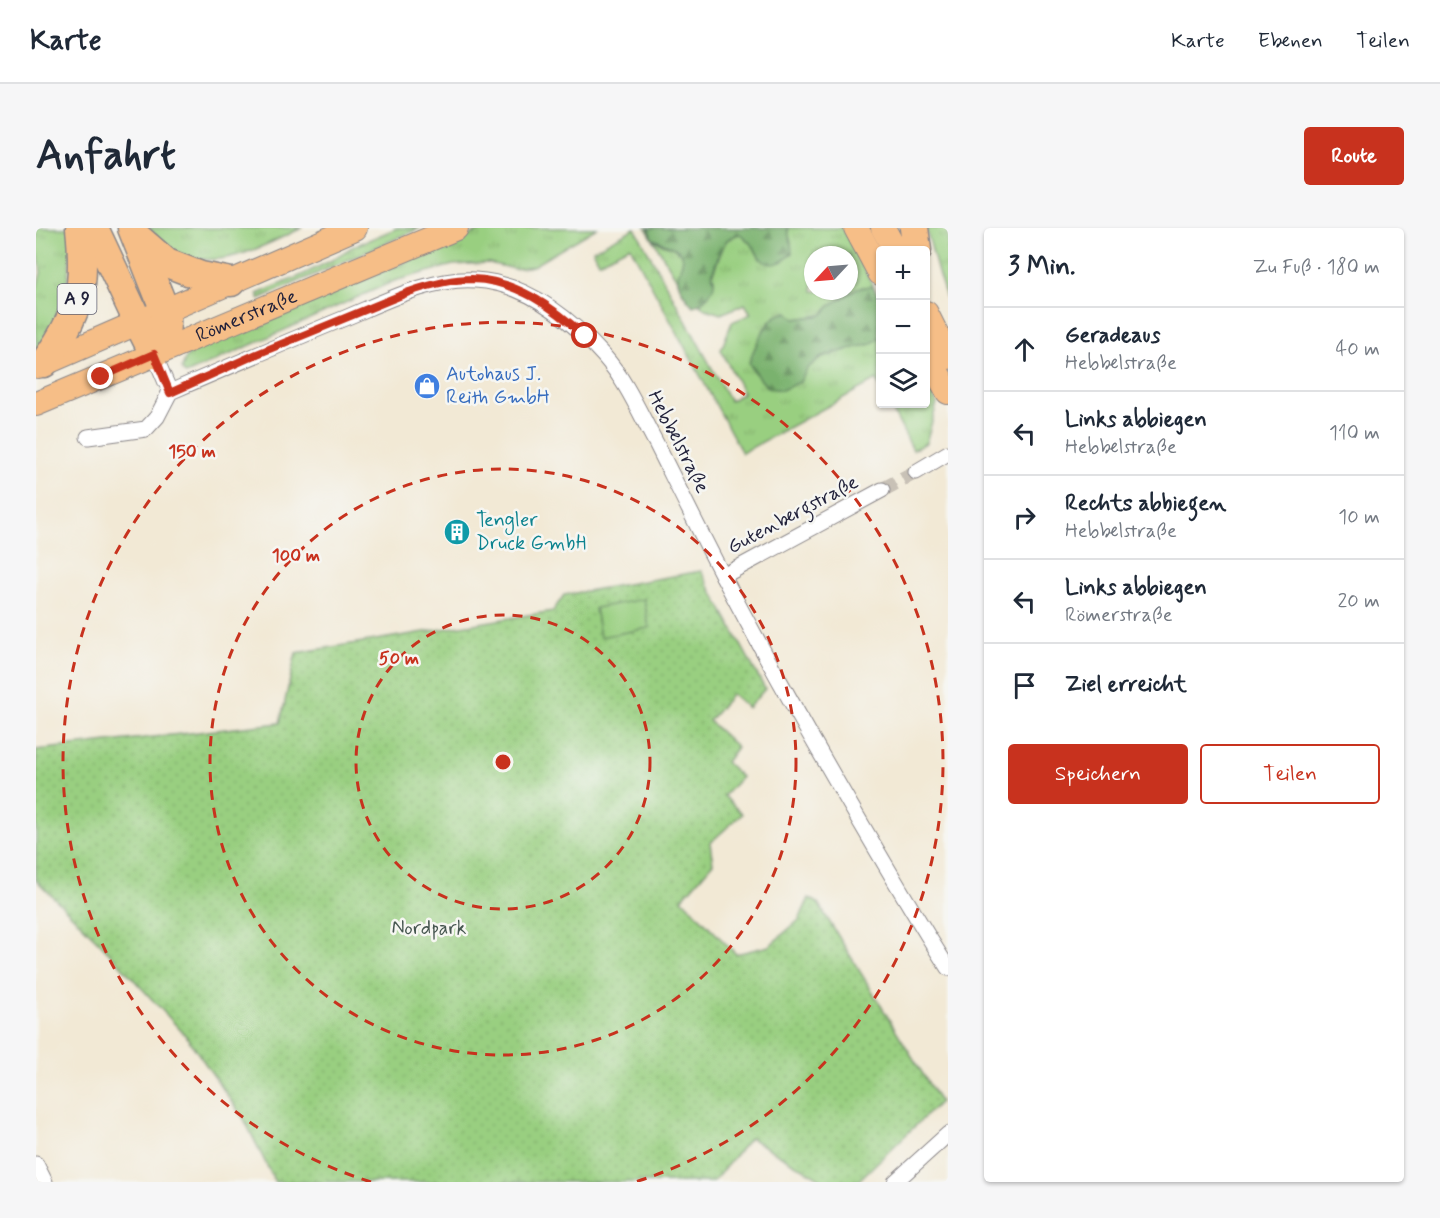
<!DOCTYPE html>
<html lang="de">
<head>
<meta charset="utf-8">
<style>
	body { margin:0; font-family:Mynerve,sans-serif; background:#f6f6f7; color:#1f2937 }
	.controls { position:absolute; right:18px; top:18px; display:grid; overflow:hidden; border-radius:6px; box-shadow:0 2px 4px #0004 }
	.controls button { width:54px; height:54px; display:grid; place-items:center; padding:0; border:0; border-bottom:2px solid #e0e1e3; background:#fff; color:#1f2937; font:30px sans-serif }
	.compass { position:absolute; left:768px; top:18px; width:54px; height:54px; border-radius:50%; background:#fff; box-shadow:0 2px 4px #0004; rotate:244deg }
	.stop { position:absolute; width:18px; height:18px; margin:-14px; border:4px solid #c8321e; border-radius:50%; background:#fff }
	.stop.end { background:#c8321e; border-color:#fff; box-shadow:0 2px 6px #0008 }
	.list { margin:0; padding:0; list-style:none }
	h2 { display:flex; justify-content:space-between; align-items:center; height:78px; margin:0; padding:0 24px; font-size:26px }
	h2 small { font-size:20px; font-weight:400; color:#747a83 }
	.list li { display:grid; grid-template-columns:39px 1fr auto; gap:18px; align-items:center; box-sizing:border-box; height:84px; padding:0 24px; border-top:2px solid #e0e1e3 }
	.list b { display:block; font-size:22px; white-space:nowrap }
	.list p { margin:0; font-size:20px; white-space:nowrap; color:#747a83 }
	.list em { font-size:20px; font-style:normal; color:#747a83 }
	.actions { display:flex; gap:12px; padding:18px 24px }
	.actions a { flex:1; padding:14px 0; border:2px solid #c8321e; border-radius:6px; text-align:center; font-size:21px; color:#c8321e }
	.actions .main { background:#c8321e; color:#fff }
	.icon { flex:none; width:33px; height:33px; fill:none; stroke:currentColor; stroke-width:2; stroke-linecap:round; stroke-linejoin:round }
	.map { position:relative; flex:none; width:912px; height:954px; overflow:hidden; border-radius:6px }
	header { display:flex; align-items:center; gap:36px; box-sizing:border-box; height:84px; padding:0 30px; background:#fff; border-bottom:2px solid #e0e1e3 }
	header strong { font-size:28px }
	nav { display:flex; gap:33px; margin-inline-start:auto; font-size:21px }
	.intro { display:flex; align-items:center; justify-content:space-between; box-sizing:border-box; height:144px; padding:0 36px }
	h1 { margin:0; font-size:42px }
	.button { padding:15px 27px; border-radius:6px; background:#c8321e; color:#fff; font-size:21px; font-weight:700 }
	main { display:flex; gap:36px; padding:0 36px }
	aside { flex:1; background:#fff; border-radius:6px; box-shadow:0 2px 4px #0004 }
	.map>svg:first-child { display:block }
	.grass { fill:url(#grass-tufts); stroke:#5e785e; stroke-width:1.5; fill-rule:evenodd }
	.forest { fill:url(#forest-firs); stroke:#4e6a54; stroke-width:1.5 }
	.park { fill:url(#park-dots); stroke:#5e785e; stroke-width:1.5 }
	.pitch { fill:#99cf80; stroke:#5e785e; stroke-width:1.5 }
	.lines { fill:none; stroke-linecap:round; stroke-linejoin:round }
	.street-tunnel { stroke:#c8c1b6; stroke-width:15; stroke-dasharray:15 8; stroke-linecap:butt }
	.street-casing { stroke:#8a8688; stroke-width:17 }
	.primary-casing { stroke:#8a8688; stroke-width:26 }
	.highway-casing { stroke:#8a8688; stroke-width:31 }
	.street { stroke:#fff; stroke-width:15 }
	.primary { stroke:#f6be87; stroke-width:24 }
	.highway { stroke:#f6be87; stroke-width:28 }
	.route { stroke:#c8321e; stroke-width:8 }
	.ring { fill:none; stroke:#c8321e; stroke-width:3; stroke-dasharray:10 8 }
	.labels { text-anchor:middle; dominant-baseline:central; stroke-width:5; stroke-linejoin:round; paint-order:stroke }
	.shield { fill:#f6f6f2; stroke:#626272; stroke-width:1.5 }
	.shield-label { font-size:18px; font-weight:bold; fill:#22223b }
	.street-label { font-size:20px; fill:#22223b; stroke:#f6f6f2 }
	.shop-label { font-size:20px; fill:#366cbe; stroke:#f6f6f2; text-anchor:start }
	.culture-label { font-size:20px; fill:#0d838f; stroke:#f6f6f2; text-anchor:start }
	.park-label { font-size:20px; fill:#465650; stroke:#f6f6f2 }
	.centre { fill:#c8321e; stroke:#f6f6f2; stroke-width:3 }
	.ring-label { font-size:18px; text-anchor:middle; font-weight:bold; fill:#c8321e; stroke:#f6f6f2; stroke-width:5; stroke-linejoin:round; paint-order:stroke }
</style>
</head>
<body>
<header>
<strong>Karte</strong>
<nav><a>Karte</a><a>Ebenen</a><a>Teilen</a></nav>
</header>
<div class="intro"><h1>Anfahrt</h1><a class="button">Route</a></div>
<main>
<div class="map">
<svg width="912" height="954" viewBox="0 0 912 954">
	<defs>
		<pattern id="grass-tufts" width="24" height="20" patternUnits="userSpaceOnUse" patternTransform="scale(1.5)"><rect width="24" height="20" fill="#99cf80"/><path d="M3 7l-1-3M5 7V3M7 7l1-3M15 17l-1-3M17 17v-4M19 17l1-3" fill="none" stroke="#84b170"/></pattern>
		<pattern id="forest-firs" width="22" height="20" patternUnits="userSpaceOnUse" patternTransform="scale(1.5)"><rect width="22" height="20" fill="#7ab26e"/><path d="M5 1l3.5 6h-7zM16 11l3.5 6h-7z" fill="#64905c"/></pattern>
		<pattern id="park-dots" width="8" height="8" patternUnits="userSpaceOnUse" patternTransform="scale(1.5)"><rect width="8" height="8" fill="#99cf80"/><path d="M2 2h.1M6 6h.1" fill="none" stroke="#84b170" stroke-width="1.8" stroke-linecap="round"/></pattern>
	</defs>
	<rect width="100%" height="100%" fill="#f6f6f2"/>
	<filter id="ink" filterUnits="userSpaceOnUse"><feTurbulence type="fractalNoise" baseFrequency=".0167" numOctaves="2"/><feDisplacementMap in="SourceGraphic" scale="12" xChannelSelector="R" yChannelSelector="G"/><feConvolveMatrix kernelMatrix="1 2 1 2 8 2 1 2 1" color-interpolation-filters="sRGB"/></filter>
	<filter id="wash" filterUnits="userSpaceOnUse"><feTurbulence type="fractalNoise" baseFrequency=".008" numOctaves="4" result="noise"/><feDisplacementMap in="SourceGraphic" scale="24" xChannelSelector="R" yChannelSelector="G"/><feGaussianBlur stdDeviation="1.35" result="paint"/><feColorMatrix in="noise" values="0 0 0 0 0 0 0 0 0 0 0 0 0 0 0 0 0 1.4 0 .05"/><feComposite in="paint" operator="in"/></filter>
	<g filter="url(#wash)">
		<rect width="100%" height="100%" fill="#f2e9d5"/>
		<g class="grass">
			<polygon points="0,0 35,0 37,7 29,71 14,108 0,121 0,63 5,45 3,30 0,25"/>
			<path d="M 112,0 L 266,0 C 231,16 189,41 149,28 C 145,26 139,25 136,23 C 127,17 119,7 112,0 Z"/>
			<polygon points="361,0 384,0 223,71 221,66 264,48 296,32 316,19"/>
			<polygon points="451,0 561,0 497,38 478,41 453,35 417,37 358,53 150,146 148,145 146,141 149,131 156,123"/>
			<path d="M 599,0 L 694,173 L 707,165 L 685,122 L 696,94 L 715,86 L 709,76 L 685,86 L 669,81 L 664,76 L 673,66 L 678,53 L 676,47 L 689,15 L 691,12 L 704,5 L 717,18 L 724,31 L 753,1 L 751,0 L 806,0 L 837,58 L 821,60 L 794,78 L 786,87 L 759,91 L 739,89 L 727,104 L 764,154 C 766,150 768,144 771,141 C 786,123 824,122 844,109 L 844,160 L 840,152 L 706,225 L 594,18 L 563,34 L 557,22 ZM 777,27 L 813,27 L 813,63 L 777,63 Z"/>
			<path d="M 610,0 L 613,0 L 616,10 C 618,12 621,14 624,15 C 631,19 647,19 647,31 C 647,38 641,43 643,55 Z"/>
			<polygon points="890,0 912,0 912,75 902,45"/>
			<polygon points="890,154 901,175 890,215 877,222 853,176 890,176"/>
		</g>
		<g class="forest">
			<path d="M 613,0 L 751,0 L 755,15 L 756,25 C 748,34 737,40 726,32 C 722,29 720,23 718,19 C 714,14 709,10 704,6 C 700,7 694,9 691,12 C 686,17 679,37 677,44 C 675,51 678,46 678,53 C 679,64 666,75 657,78 C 650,70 641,59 642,48 C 642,41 650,32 645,25 C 640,18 624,15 616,10 Z"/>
			<path d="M 837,58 L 844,71 L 843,110 L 835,116 L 813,121 L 784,130 L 771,141 L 764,154 L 746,162 L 732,160 L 717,143 L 713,135 C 717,123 728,96 739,89 C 742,86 748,85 752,84 L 759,91 L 786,87 L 794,78 L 821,60 Z"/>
		</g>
		<polygon class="park" points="665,343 729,461 712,480 696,466 673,493 701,519 690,534 705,549 688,568 706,586 674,615 677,635 646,671 700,726 733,718 763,692 773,670 782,675 904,874 821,954 790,954 714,910 677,954 239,954 208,891 150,808 64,715 0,652 0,522 244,495 260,425 517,383 528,367"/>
		<polygon class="pitch" points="608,371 613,400 564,409 559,380"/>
	</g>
	<g filter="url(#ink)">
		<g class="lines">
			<polyline class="street-tunnel" points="846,262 880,244"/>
			<defs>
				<g id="street">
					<polyline points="118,126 134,164"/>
					<path d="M 52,209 L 110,201 L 121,189 L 134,164 C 192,139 250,114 309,90 C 348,74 396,49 439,52 C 491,55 535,91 568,128 C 591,154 604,186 620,215 C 642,259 664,304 687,348 C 731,432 778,515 826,597 C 854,645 882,693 912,740"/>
					<polyline points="880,244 912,225"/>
					<polyline points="687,348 846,262"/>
					<polyline points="0,936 9,954"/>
					<polyline points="859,954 912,906"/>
				</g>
				<g id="primary">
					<polyline points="820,0 844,45"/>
					<polyline points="847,0 859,22"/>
					<polyline points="890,85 912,129"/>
					<polyline points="890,124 912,164"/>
					<polyline points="2,138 319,0"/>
					<path id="s1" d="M 0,176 L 420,0"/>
				</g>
				<g id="highway">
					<polyline points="58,0 102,94 118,126"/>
					<path d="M 96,0 L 129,83 C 133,101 127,111 118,126"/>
					<polyline points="878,0 881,22"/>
					<polyline points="102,10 131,35 165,48 195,54"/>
					<path d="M 8,135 C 25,112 41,84 45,56 C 47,37 46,19 44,0"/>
				</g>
			</defs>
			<use href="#street" class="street-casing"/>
			<use href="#primary" class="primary-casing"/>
			<use href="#highway" class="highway-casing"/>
			<use href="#street" class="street"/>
			<use href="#primary" class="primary"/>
			<use href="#highway" class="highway"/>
		</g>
	</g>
	<g class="lines" filter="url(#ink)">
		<path class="route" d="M 65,149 L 118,126 L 134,165 L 221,126 L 373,64 C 393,57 415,51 436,51 C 480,52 518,80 549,108"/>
	</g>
	<g class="ring">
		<circle cx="467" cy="534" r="147"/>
		<circle cx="467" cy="534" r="293"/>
		<path d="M335 954A440 440 0 1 1 599 954"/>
	</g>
	<defs>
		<symbol id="shop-disc" viewBox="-11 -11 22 22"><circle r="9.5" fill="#3f7fe0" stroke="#f6f6f2"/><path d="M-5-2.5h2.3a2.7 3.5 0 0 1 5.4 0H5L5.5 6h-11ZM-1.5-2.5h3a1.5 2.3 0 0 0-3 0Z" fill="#fff"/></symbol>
		<symbol id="building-disc" viewBox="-11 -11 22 22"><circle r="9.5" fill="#0f9aa8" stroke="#f6f6f2"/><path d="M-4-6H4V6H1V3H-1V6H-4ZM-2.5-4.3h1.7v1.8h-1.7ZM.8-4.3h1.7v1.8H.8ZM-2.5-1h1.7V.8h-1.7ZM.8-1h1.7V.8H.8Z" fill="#fff"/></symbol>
	</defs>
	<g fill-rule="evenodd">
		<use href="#shop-disc" x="376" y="143" width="30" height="30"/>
		<use href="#building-disc" x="406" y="289" width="30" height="30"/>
	</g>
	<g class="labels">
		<rect class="shield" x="21.5" y="56" width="39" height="30" rx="4.5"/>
		<g class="shield-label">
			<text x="41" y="71">A 9</text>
		</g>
		<g class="street-label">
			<text stroke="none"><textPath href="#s1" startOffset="228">Römerstraße</textPath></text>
			<text transform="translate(642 214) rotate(63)">Hebbelstraße</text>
			<text transform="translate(757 287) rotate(-28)">Gutenbergstraße</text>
		</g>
		<g class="shop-label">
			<text x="410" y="146">Autohaus J.<tspan x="410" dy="23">Reith GmbH</tspan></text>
		</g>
		<g class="culture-label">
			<text x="440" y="292">Tengler<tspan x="440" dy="23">Druck GmbH</tspan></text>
		</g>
		<g class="park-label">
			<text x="393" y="700">Nordpark</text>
		</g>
	</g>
	<circle cx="467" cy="534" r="9" class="centre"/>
	<g class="ring-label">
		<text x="156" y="229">150 m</text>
		<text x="260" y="333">100 m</text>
		<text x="363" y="436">50 m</text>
	</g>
</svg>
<div class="controls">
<button>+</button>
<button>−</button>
<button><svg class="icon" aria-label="layers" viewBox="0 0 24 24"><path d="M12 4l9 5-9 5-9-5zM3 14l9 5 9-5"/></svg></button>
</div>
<svg class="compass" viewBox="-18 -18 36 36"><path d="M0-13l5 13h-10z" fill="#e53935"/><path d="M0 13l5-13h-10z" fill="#747a83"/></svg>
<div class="stop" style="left:549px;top:108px"></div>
<div class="stop end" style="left:65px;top:149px"></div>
</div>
<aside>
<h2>3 Min.<small>Zu Fuß · 180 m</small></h2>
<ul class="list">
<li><svg class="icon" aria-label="ahead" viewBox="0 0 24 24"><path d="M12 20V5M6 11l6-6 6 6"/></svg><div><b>Geradeaus</b><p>Hebbelstraße</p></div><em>40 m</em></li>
<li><svg class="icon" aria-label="left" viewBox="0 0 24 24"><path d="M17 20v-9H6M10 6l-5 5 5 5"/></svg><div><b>Links abbiegen</b><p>Hebbelstraße</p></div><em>110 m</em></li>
<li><svg class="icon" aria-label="right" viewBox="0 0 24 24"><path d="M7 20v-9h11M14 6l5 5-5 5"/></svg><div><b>Rechts abbiegen</b><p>Hebbelstraße</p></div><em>10 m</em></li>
<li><svg class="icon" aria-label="left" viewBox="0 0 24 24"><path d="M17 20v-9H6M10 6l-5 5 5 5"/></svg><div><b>Links abbiegen</b><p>Römerstraße</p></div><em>20 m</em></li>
<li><svg class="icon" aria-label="arrive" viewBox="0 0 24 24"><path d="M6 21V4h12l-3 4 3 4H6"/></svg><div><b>Ziel erreicht</b></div></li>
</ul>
<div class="actions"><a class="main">Speichern</a><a>Teilen</a></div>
</aside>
</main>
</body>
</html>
